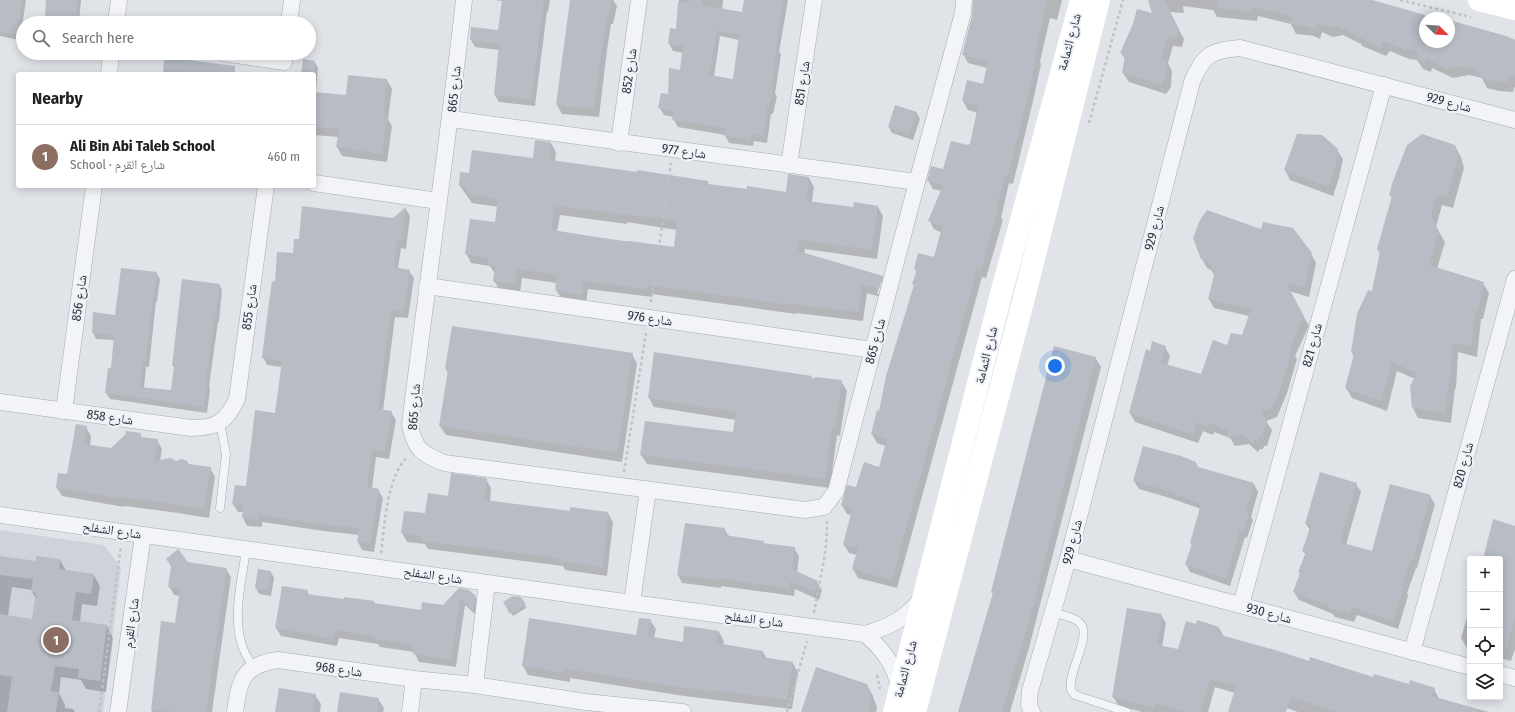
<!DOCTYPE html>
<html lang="en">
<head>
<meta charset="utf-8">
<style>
	body { margin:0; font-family:"Fira Sans Condensed","Noto Naskh Arabic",sans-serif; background:#f2f2f2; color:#202124 }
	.controls { position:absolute; right:12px; bottom:12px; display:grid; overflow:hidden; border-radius:4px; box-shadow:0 2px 10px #0003 }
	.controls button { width:36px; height:36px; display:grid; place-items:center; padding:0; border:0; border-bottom:1px solid #e0e0e0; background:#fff; color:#202124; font:20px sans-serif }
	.compass { position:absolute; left:1419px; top:12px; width:36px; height:36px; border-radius:50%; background:#fff; box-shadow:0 2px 10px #0003; rotate:114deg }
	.you { position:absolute; left:1055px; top:366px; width:14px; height:14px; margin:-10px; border:3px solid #fff; border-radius:50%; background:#1a73e8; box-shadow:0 0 0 6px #1a73e833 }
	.badge { display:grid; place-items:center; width:26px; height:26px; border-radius:50%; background:#c94a58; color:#fff; font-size:13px; font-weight:700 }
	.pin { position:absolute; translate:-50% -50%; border:2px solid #fff; box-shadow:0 1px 4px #0006 }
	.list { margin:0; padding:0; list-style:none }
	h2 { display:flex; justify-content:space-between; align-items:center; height:52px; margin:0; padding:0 16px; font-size:17px }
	h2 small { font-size:13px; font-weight:400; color:#757577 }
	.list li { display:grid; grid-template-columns:26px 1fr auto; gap:12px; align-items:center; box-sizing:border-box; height:64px; padding:0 16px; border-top:1px solid #e0e0e0 }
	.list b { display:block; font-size:15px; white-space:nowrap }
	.list p { margin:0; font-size:13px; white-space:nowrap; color:#757577 }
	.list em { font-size:13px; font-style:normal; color:#757577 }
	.icon { flex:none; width:22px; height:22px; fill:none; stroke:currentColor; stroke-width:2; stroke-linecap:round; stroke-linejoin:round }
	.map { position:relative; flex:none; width:1515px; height:712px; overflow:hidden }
	.search { position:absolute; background:#fff; box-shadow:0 2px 10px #0003; left:16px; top:16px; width:300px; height:44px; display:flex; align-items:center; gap:10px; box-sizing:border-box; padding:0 14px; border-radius:22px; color:#757577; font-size:15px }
	.panel { position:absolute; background:#fff; box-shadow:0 2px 10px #0003; left:16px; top:72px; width:300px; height:116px; border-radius:4px }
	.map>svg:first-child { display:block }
	.built { fill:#ced2da }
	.shadow { fill:#0003; fill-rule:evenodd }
	.building { fill:#b7bcc5; fill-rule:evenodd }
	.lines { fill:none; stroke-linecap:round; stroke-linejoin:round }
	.lane-casing { stroke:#a5aab2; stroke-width:9 }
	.street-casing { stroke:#a5aab2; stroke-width:17 }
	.path { stroke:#bec1c7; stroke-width:2.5; stroke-dasharray:3 3; stroke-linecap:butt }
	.lane { stroke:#f2f4f7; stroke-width:8 }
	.street { stroke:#f2f4f7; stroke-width:16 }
	.secondary { stroke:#fff; stroke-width:22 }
	.labels { text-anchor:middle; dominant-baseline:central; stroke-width:4; stroke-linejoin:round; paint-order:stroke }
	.street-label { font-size:13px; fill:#29303f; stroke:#eff2f6 }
</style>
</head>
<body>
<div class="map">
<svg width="1515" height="712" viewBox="0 0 1515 712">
	<rect width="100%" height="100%" fill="#e0e3e8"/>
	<polygon class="built" points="0,530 104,545 121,568 103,712 0,712"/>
	<g class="shadow">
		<polygon points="0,0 26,0 20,40 0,36"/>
		<polygon points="55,0 81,0 79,23 46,23"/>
		<polygon points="493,0 550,0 548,12 547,11 535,106 499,102 495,95 499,50 475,47 471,40 472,28 499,31 503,1"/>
		<polygon points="571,0 613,0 617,6 613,24 611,24 607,50 599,117 562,114 557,105"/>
		<path d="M 679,0 L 723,0 L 722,10 L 743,13 L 745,0 L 788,0 L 779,52 L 781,54 L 775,94 L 777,96 L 773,114 L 771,114 L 767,143 L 754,141 L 753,146 L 729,143 L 725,135 L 678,127 L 674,120 L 674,117 L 664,115 L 660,108 L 669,95 L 680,71 L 683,53 L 673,51 L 669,44 L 677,31 ZM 720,36 L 739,40 L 734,80 L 714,77 Z"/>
		<polygon points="975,0 1062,0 1057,20 1050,18 1040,62 1041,64 1034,97 1013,184 1009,183 1001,218 1003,220 986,278 982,277 897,588 858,578 853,569 857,555 849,553 844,545 852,515 847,514 842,505 857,489 880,469 886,446 877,443 872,434 880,412 914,286 917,273 915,269 934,258 942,233 934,229 929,220 941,191 933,189 928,180 944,170 970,144 978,113 968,110 963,101 968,81 984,85 987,68 968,63 963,54 973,16"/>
		<polygon points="1149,0 1368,0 1432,18 1425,18 1425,42 1449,42 1449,21 1515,40 1515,86 1513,92 1499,91 1487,88 1482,78 1469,75 1453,78 1432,68 1431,72 1423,69 1417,60 1409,59 1390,51 1386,56 1362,46 1361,44 1343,35 1333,37 1322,32 1320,39 1314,36 1296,34 1291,24 1258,16 1257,21 1217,17 1213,10 1183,6 1184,13 1169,12 1184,39 1182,47 1173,46 1168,63 1172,71 1171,87 1166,94 1129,82 1123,73 1126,60 1121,53 1154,14"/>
		<polygon points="165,59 227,74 163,74"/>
		<polygon points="315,62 318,68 316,90 314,90 314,74 302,74"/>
		<polygon points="387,80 392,89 388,119 392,126 387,162 342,156 337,147 339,137 314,135 314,93 346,97"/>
		<polygon points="916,112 920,119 913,140 892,133 889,127"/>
		<polygon points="1297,135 1337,150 1343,159 1339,178 1333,196 1290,180 1285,170"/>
		<path d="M 551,143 L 556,152 L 555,162 L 708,182 L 709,185 L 747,190 L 787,193 L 809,178 L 814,187 L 812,202 L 854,208 L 878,207 L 883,216 L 877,259 L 805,249 L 804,254 L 882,277 L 887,286 L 884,298 L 867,293 L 863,321 L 796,313 L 796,314 L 652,294 L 652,297 L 588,289 L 586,303 L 562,299 L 556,290 L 557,283 L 522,278 L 520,293 L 500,290 L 494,281 L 495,274 L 490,266 L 471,263 L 466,253 L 495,224 L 498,207 L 472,203 L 460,186 L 470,174 L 534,159 ZM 560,215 L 627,224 L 627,222 L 677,230 L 675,248 L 557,232 ZM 880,282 L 882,282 L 879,294 L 877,294 Z"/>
		<polygon points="1455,146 1461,157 1464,168 1453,208 1442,205 1436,227 1445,242 1437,269 1483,283 1489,293 1483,319 1481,319 1477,357 1458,352 1456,389 1455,388 1451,423 1418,418 1413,408 1415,379 1397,371 1387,411 1352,398 1346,388 1354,357 1352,352 1373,293 1380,254 1378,249 1393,199 1390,195"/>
		<polygon points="406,209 410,216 406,249 401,248 398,269 409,271 414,278 408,318 395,317 383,411 391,412 396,420 389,459 376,457 372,489 378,490 383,498 374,552 362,550 358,542 359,535 324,531 262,522 262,527 247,526 243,518 243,512 238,512 233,504 247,487 276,414 282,367 267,365 263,357 276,283 294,254 300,240 393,219"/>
		<polygon points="1311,254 1316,263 1309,297 1289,291 1309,326 1295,356 1297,359 1287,393 1277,417 1266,421 1272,430 1267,446 1264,446 1263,449 1260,449 1258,452 1249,444 1235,446 1230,438 1214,432 1213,435 1203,431 1198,443 1135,422 1130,413 1151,352 1165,347 1170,356 1167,366 1202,376 1227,347 1243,337 1249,316 1214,308 1209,299 1215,276 1211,270 1207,268 1202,259"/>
		<polygon points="156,273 160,279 157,302 156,301 149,367 146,367 144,388 172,391 175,369 173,366 183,281 219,284 222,290 219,322 218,322 209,386 210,389 207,413 110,399 106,393 112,369 115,340 96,339 93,333 116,316"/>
		<polygon points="632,354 637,364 622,462 446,435 440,426 448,373 446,369"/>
		<polygon points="1095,357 1101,367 1029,648 1010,712 960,712 993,594 992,592"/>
		<polygon points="811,377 813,380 841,381 847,391 840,436 837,435 830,488 647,464 641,455 734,433 736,420 654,407 649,398"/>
		<polygon points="86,427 91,436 90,446 111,449 140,434 142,438 157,440 162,449 160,461 176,462 210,468 215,477 209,518 178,513 125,506 124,507 62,496 57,488 68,475"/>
		<polygon points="1196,463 1198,468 1254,484 1258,492 1251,517 1253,520 1247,538 1245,537 1230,586 1190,572 1186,564 1192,546 1191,543 1201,509 1170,498 1139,489 1134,481"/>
		<polygon points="486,479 491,488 490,502 571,512 608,513 613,522 607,576 565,570 563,566 428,549 425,544 407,542 402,533 449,497"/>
		<polygon points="1356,484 1361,492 1346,545 1372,552 1430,496 1435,504 1417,568 1416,568 1407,593 1408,596 1398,629 1357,615 1354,622 1335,617 1333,614 1299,600 1294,592 1301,575 1299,572 1306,555 1303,551 1310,530 1306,524"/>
		<polygon points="1515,527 1515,649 1511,661 1500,658 1500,559 1484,559"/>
		<polygon points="724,529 729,536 763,542 765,545 794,548 799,556 797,573 817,582 822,590 819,600 795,589 794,596 721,586 721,588 682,583 678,575"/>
		<path d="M 0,557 L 36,562 L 60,560 L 66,571 L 93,574 L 100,586 L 97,606 L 82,604 L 80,622 L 107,626 L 113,638 L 106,692 L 86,689 L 81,680 L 61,677 L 59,693 L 65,705 L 65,708 L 73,709 L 75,712 L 0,712 ZM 12,587 L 32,590 L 32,592 L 36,599 L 33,620 L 8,616 Z"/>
		<polygon points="188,563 226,569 231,577 212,712 152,712 162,622 176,624 180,596 174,595 169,586"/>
		<polygon points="271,572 274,578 271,596 259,594 256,588"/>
		<polygon points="307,591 309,595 345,601 374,602 375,604 422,611 443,606 469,591 475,597 480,605 478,617 465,605 456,667 419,662 414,652 380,647 378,644 339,638 337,646 281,636 276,628"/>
		<polygon points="521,598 526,608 513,616 505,602"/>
		<polygon points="1470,614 1470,649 1467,648 1461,638 1467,617 1469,617"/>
		<polygon points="1161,615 1166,623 1162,647 1178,650 1196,626 1198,621 1219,628 1224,637 1310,662 1374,678 1434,689 1439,699 1489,712 1298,712 1276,704 1273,712 1229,712 1235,693 1215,687 1208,712 1142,712 1119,706 1113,697"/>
		<polygon points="650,620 656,629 654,638 684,643 685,627 706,629 719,632 724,641 723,645 763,652 767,659 792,662 798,672 792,709 684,696 570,678 570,682 528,675 523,666 637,636"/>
		<polygon points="867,685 872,694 877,707 876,712 803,712"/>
		<polygon points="315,695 321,704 320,712 276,712"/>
		<polygon points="378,699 384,708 383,712 339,712"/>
	</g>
	<g class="building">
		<polygon points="0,0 22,0 17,35 0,32"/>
		<polygon points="46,0 77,0 76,23 45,23"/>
		<polygon points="502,0 544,0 531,100 494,95 499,44 470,40 471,27 498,30"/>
		<polygon points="570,0 612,0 608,17 607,16 603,41 594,109 556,105"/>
		<path d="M 690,0 L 702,0 L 701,5 L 742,12 L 744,0 L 784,0 L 776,46 L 777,46 L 772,88 L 773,88 L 769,108 L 767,107 L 764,136 L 751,134 L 750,140 L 724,136 L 725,128 L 672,120 L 674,111 L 658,108 L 661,93 L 668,94 L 669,68 L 680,70 L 683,46 L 668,44 L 670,28 L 676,29 L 678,2 L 689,3 ZM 717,30 L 739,35 L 733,79 L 709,75 Z"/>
		<polygon points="973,0 1047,0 1035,54 1036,54 1030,87 1008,176 1005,175 996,210 998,211 981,270 977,269 892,580 852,569 858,548 843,545 852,509 841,505 847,485 856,487 864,462 879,467 887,439 871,434 877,410 879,411 886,376 914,285 912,284 917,270 914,269 918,253 934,257 942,227 928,221 943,185 927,181 931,166 943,169 951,141 968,145 970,144 978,106 962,101 967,80 983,84 988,61 962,55 972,16"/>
		<polygon points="1148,0 1164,0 1179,29 1176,38 1168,36 1161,58 1167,60 1166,76 1161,85 1122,73 1125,56 1120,53 1133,24 1137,9 1152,13"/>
		<polygon points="1218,0 1372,0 1425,15 1425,42 1449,42 1449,20 1506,36 1515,40 1515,76 1510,75 1507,82 1492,81 1481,78 1476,69 1463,66 1447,69 1427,59 1425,63 1416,60 1417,51 1403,49 1384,41 1380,47 1356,36 1356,35 1337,26 1326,27 1317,23 1315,30 1307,26 1290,24 1293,17 1253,7 1251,12 1217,8"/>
		<polygon points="165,57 235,66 235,74 204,74 163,69"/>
		<polygon points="303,59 315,61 314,74 301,74"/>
		<polygon points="348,75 387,79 383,115 387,116 382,154 336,147 339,129 314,127 314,92 346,95"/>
		<polygon points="895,105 917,112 909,134 888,127"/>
		<polygon points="1297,134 1322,135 1338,149 1335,168 1328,187 1284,170"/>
		<polygon points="1422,134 1455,145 1458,157 1447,198 1436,195 1431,216 1439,231 1429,265 1484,282 1478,310 1476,309 1471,347 1453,343 1450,379 1449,379 1445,413 1412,408 1410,386 1417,373 1392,362 1381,401 1345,388 1354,354 1351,352 1357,314 1368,290 1372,291 1380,252 1377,249 1392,196 1389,195 1393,181 1407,145"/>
		<path d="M 535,140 L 551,142 L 550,160 L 637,172 L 637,170 L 708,181 L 708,184 L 747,189 L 747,186 L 786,192 L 788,174 L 809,177 L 806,201 L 853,207 L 854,202 L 878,206 L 872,250 L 800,240 L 798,251 L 883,276 L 879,289 L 862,285 L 858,312 L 791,304 L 791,305 L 647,285 L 647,289 L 583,281 L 582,295 L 555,290 L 557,275 L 517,269 L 515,284 L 493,281 L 495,266 L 488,265 L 489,258 L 465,254 L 470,219 L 495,222 L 498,199 L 466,194 L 467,187 L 459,186 L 460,172 L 469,173 L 472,150 L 533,158 ZM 555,206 L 677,221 L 674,247 L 629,241 L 628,242 L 552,230 L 551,229 Z"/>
		<polygon points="302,206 393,218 406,207 402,241 397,241 394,267 410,270 404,311 391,310 378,409 392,411 385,451 372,450 367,487 379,489 370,544 357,542 359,528 319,524 258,515 258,520 242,518 243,506 232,504 235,485 246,486 255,410 275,413 282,361 262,358 266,325 272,281 275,282 277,252 293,253 294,239 299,239"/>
		<polygon points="1207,210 1261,229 1263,222 1293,228 1312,253 1304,288 1286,283 1304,316 1290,348 1292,349 1282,384 1272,408 1261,412 1267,420 1262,437 1259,437 1258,440 1255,440 1253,444 1243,435 1228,438 1228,431 1209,423 1208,427 1197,422 1193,435 1129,413 1146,349 1150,351 1152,341 1166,346 1161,363 1201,374 1213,340 1227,345 1231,333 1242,335 1251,309 1208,299 1215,271 1210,270 1212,264 1201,259 1193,238 1200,220"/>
		<polygon points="121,268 157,272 154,296 153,296 146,361 143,361 140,387 171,390 174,366 172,366 182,279 220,284 216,316 215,316 206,381 207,382 204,407 105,393 108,368 111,368 114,335 92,333 93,312 115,315"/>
		<polygon points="452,326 633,353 617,453 439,426 448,370 445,369"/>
		<polygon points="1054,346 1096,357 1032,610 1002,712 958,712 993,593 991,592"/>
		<polygon points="654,352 812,376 811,380 815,377 842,380 835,427 832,426 825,479 640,455 645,421 733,432 736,412 648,398"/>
		<polygon points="76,424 87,426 84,444 111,448 125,435 126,431 141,433 140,437 158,439 154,461 171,458 176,461 182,459 187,461 189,464 211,467 204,510 173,504 120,497 120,498 56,488 58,473 67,474"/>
		<polygon points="1143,446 1181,456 1196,462 1195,466 1254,483 1246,511 1249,512 1243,531 1240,530 1226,579 1185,564 1192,544 1190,543 1201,504 1165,490 1133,481"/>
		<polygon points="1320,472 1357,483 1340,542 1372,551 1390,484 1431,495 1413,560 1411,560 1402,586 1404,587 1394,621 1352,607 1350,614 1329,608 1330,606 1293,592 1300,573 1298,572 1306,552 1302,551 1311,525 1305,524"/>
		<polygon points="451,473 487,478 485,500 570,511 570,507 608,512 603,567 558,561 559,558 422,541 422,536 401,533 404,511 425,513 428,493 448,496"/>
		<polygon points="1493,519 1515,526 1515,617 1504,658 1500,658 1500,559 1483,559"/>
		<polygon points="685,523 725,528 724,535 764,541 763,543 795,547 792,569 818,581 815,592 790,581 790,589 717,578 717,580 677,575"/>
		<polygon points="178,549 188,562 227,568 206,712 151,711 161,621 175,623 180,588 168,587 171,566 166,559"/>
		<polygon points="0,556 36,561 36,556 60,559 59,569 94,574 91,594 76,592 72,620 107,625 100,681 78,678 79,669 55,666 51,691 59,692 56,712 7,712 12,677 0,675 0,614 32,619 36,593 31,592 33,579 0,575"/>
		<polygon points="258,569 271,571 268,590 255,588"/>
		<polygon points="282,586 308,590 307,594 344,599 344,597 374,601 374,603 421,610 422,602 443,605 459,588 469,590 476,596 473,611 460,598 451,660 413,654 414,645 374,639 374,636 335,630 333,639 275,628"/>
		<polygon points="513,596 521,597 526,605 510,614 503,602"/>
		<polygon points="1127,608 1162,614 1157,645 1178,649 1186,621 1196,624 1197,620 1219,627 1217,634 1275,650 1309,661 1310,657 1373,677 1374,674 1409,684 1410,680 1435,688 1432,696 1477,709 1477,712 1336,712 1291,697 1286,712 1228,712 1236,686 1210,679 1201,712 1186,712 1155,703 1154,708 1112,697"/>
		<polygon points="529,618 636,635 639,618 651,619 648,636 683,642 684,626 719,631 717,643 763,651 762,657 793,662 787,700 712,690 712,692 565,669 565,673 522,666"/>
		<polygon points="816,667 867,684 872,697 868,712 801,712"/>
		<polygon points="279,688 316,694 313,712 275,712"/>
		<polygon points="340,692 379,698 377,712 337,712"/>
	</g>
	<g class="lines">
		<defs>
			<g id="lane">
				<polyline points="220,423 226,454 220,508"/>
				<path d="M 246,550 C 242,579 233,613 241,642 C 243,651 248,659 253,667"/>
				<path d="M 1052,612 C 1061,615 1072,616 1079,622 C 1094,634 1067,671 1071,690 L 1075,695 L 1127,712"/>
			</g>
			<g id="street">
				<path d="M 464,0 C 448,142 427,283 410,425 C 415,450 421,453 444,463 L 805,510 L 824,507 L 836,491 L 917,182 L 963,13 L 964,0"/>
				<polyline points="116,23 119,0"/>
				<polyline points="289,23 292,0"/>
				<polyline points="223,53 284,62"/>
				<polyline points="109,74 111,53"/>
				<polyline points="451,119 917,182"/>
				<polyline points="619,143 639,0"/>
				<polyline points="789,165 814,0"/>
				<polyline points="314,183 438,201"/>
				<polyline points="427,286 873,350"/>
				<path d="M 0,402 L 191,428 C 217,428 226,422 237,399 L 266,186"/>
				<polyline points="64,411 94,186"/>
				<path d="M 0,515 L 632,603 L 865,634 C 890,627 906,618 922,598"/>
				<polyline points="1068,559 1470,667"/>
				<polyline points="632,603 648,490"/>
				<polyline points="1241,605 1384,85"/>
				<path d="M 865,634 C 884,650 893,664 900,688"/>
				<polyline points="1412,652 1515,279"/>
				<polyline points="1500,674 1515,678"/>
				<polyline points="475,685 487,583"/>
				<polyline points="118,712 143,535"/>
				<path d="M 235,712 C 239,680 243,665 278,660 L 414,679 L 475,685 L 586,702 L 683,712"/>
				<polyline points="410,712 414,679"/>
				<path d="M 1032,712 L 1029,705 L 1030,691 L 1068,559 L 1192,82 C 1203,55 1211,50 1240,48 L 1515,120"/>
			</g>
		</defs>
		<use href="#lane" class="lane-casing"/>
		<use href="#street" class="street-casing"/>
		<g class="path">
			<polyline points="1400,0 1471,17"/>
			<polyline points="1089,123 1123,0"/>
			<polyline points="651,302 671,163"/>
			<polyline points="624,472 646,333"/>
			<path d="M 381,553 C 385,524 386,480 407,457"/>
			<path d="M 814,613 C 819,582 828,551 827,521"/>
			<polyline points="877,675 880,689"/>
			<polyline points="99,712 121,546"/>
			<polyline points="787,712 807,641"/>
		</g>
		<use href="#lane" class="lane"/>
		<use href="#street" class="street"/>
		<g class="secondary">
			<polyline points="1479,0 1515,9"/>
			<polyline points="894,712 1002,290 1081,0"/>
			<polyline points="915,712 1023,302 1099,0"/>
		</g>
	</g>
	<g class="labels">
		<g class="street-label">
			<text transform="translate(1069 42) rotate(-75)">شارع الثمامة</text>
			<text transform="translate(629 71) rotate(-82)">شارع 852</text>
			<text transform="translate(802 83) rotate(-81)">شارع 851</text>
			<text transform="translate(454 89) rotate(-84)">شارع 865</text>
			<text transform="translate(1449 102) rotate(15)">شارع 929</text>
			<text transform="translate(684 151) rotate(8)">شارع 977</text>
			<text transform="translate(1154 228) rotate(-75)">شارع 929</text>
			<text transform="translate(79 298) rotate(-82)">شارع 856</text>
			<text transform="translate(249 307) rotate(-82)">شارع 855</text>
			<text transform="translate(650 318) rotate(8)">شارع 976</text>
			<text transform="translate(875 341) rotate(-75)">شارع 865</text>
			<text transform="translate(1312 345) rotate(-75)">شارع 821</text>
			<text transform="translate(986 355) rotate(-76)">شارع الثمامة</text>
			<text transform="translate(414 407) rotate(-86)">شارع 865</text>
			<text transform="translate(110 417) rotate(8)">شارع 858</text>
			<text transform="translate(1463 465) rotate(-75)">شارع 820</text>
			<text transform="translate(112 530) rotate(8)">شارع الشفلح</text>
			<text transform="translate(1072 542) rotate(-75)">شارع 929</text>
			<text transform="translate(433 575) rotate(8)">شارع الشفلح</text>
			<text transform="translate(1269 613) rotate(15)">شارع 930</text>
			<text transform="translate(754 619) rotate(7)">شارع الشفلح</text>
			<text transform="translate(131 623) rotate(-82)">شارع القرم</text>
			<text transform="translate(339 669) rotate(8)">شارع 968</text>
			<text transform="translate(905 669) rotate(-75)">شارع الثمامة</text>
		</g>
	</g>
</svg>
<div class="controls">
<button>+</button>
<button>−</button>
<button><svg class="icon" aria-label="locate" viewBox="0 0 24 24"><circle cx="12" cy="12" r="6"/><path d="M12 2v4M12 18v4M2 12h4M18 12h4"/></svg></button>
<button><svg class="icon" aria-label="layers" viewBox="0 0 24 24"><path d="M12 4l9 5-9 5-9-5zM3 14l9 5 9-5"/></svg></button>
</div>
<svg class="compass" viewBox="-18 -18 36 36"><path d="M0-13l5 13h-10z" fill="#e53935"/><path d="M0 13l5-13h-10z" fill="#757577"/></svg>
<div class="you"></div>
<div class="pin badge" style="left:56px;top:640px;background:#8d6e63">1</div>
<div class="search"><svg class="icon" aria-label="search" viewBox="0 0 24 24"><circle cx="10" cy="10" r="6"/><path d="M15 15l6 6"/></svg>Search here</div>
<section class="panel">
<h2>Nearby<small></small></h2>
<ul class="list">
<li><span class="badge" style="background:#8d6e63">1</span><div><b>Ali Bin Abi Taleb School</b><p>School · شارع القرم</p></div><em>460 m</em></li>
</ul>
</section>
</div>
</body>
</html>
